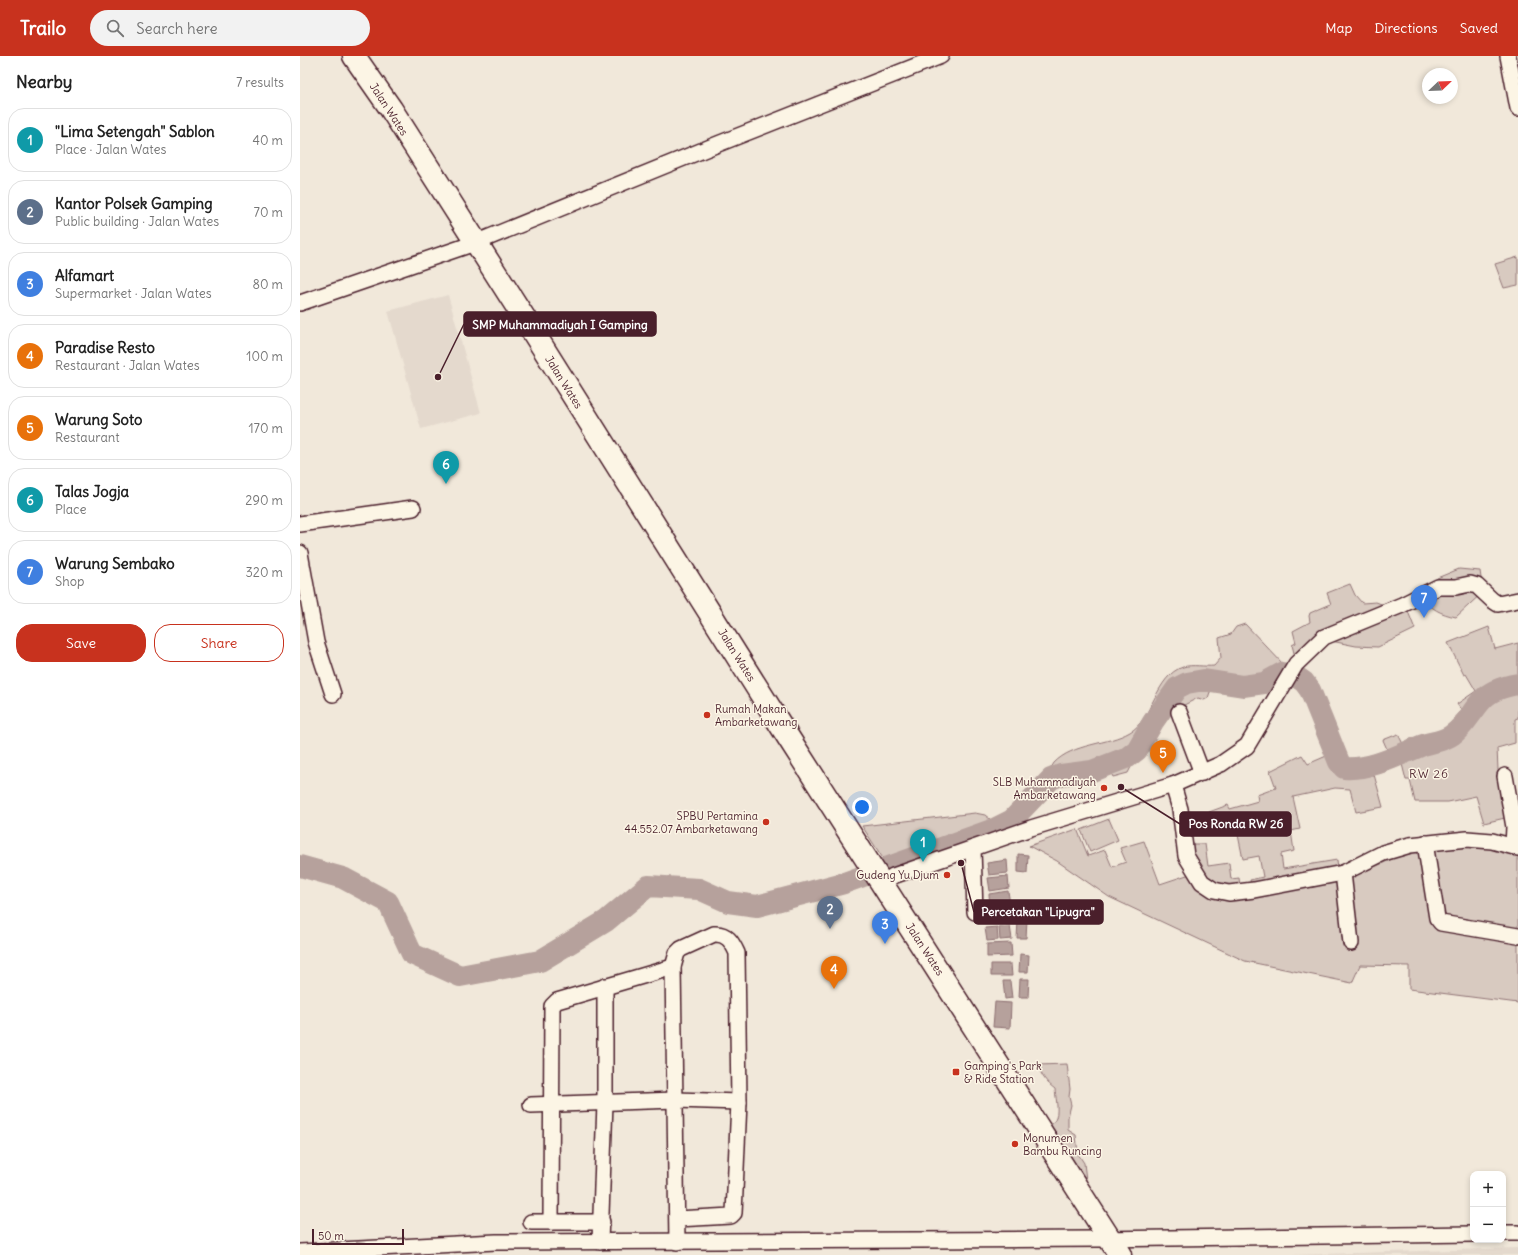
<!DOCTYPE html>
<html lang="en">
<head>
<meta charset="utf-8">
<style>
	body { margin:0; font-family:Delius,sans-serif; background:#f2f2f2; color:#222 }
	.controls { position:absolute; right:12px; bottom:12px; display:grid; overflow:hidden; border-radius:8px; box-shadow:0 2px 6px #0003 }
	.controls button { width:36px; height:36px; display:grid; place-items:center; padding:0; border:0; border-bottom:1px solid #e0e0e0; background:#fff; color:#222; font:20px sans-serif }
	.compass { position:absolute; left:1122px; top:12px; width:36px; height:36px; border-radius:50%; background:#fff; box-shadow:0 2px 6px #0003; rotate:67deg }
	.scale { position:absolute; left:12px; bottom:10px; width:92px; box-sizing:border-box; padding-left:4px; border:2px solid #4a1f2b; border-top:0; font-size:11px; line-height:14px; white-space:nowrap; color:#4a1f2b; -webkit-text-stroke:3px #fcf5e5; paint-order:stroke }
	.you { position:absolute; left:562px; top:751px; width:14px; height:14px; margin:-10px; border:3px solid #fff; border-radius:50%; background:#1a73e8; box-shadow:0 0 0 6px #1a73e833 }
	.badge { display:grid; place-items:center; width:26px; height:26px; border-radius:50%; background:#c8321e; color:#fff; font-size:13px; font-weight:700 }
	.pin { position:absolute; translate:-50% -33px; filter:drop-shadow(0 1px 2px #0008) }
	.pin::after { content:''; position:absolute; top:21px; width:14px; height:12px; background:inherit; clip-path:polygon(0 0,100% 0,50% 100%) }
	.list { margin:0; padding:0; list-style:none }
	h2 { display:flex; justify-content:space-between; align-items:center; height:52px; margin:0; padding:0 16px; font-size:17px }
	h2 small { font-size:13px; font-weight:400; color:#767676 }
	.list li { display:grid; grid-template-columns:26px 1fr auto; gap:12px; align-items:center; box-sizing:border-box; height:64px; margin:0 8px 8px; padding:0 8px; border:1px solid #e0e0e0; border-radius:16px }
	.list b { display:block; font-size:15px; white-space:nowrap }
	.list p { margin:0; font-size:13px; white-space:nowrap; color:#767676 }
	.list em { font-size:13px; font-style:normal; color:#767676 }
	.actions { display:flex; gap:8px; padding:12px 16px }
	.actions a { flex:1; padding:9px 0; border:1px solid #c8321e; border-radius:16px; text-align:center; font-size:14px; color:#c8321e }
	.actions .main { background:#c8321e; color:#fff }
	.icon { flex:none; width:22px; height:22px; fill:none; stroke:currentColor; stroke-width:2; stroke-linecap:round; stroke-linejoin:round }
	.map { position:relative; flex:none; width:1218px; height:1199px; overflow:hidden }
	header { display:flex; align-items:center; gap:24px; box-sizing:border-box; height:56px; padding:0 20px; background:#c8321e; color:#fff }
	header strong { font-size:19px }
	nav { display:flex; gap:22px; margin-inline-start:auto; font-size:14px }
	.search { width:280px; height:36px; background:#f2f2f2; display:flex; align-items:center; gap:10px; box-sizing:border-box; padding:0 14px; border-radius:22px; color:#767676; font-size:15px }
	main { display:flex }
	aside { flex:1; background:#fff }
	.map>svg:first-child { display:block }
	.built { fill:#e4d9cd }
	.green { fill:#d8cac0; stroke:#917476 }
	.water { fill:#b6a19c; stroke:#8b6d6f }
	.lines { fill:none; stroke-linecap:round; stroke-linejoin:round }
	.river { stroke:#b6a19c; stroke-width:22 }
	.minor-casing { stroke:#4a1f2b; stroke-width:18 }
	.highway-casing { stroke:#4a1f2b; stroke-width:25 }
	.minor { stroke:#fcf5e5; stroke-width:15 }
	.highway { stroke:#fcf5e5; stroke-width:22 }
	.poi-dot { fill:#c8321e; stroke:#fcf5e5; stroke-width:1.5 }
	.labels { text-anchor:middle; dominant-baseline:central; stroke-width:3; stroke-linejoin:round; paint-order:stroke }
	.street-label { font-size:11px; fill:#4a1f2b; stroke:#fcf5e5 }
	.poi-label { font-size:11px; fill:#4a1f2b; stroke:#fcf5e5; text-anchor:start }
	.neighbourhood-label { font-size:12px; letter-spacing:1px; fill:#4a1f2b; stroke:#fcf5e5 }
	.leader { fill:none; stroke:#4a1f2b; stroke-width:1.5 }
	.callout-dot { fill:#4a1f2b; stroke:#fcf5e5; stroke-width:1.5 }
	.callout { fill:#4a1f2b; stroke:#4a1f2b; stroke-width:1.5 }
	.callout-label { font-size:12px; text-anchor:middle; font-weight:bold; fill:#fff }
</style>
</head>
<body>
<header>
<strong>Trailo</strong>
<div class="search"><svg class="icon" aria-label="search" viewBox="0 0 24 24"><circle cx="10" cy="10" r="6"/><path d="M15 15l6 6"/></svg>Search here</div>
<nav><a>Map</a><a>Directions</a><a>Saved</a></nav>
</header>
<main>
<aside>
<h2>Nearby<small>7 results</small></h2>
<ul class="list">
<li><span class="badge" style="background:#0f9aa8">1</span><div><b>&quot;Lima Setengah&quot; Sablon</b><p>Place · Jalan Wates</p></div><em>40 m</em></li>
<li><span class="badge" style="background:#5c6f8a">2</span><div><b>Kantor Polsek Gamping</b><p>Public building · Jalan Wates</p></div><em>70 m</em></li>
<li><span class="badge" style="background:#3f7fe0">3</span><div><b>Alfamart</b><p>Supermarket · Jalan Wates</p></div><em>80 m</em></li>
<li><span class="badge" style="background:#e8710a">4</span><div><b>Paradise Resto</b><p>Restaurant · Jalan Wates</p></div><em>100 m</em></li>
<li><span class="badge" style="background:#e8710a">5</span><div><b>Warung Soto</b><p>Restaurant</p></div><em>170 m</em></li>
<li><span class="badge" style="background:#0f9aa8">6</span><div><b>Talas Jogja</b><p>Place</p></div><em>290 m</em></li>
<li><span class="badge" style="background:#3f7fe0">7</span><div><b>Warung Sembako</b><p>Shop</p></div><em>320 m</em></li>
</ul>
<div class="actions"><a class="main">Save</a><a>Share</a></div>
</aside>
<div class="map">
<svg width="1218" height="1199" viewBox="0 0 1218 1199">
	<rect width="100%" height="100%" fill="#f1e8da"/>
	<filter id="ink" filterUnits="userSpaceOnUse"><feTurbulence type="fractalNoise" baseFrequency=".025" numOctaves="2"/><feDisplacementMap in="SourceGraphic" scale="8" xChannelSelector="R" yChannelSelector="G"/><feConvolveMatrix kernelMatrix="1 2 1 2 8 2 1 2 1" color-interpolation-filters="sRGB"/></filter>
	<g filter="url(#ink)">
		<g class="built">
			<polygon points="148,239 181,357 121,373 88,255"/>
			<polygon points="1218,1192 1218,1199 991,1199"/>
		</g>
		<g class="green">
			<polygon points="1218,201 1218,229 1204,232 1195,208"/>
			<path d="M 1159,513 L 1180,515 L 1183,536 L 1156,561 C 1141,558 1130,553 1122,540 L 1137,522 Z"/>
			<polygon points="1050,528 1055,539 1062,547 1076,546 1084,549 1105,548 1115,573 1078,591 1056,590 1031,585 995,601 992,589 996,587 993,575 1010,566 1009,560 1010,557 1031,548 1027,537"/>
			<path d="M 945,568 L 985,610 L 976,613 L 962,624 L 953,626 L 931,625 L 910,636 L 908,642 L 904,644 L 898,642 L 880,651 L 874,639 L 846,681 L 828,717 L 813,721 L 809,713 C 786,721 770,729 746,720 C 749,716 751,711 754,707 C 773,687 808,689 830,676 C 852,664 856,619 883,611 C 892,608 905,611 914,610 L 921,602 L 919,582 L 931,578 L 936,571 Z"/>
			<polygon points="1189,571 1195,593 1218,587 1218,662 1215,663 1215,687 1197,692 1198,714 1202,719 1209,761 1184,767 1176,740 1148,746 1115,746 1110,724 1106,724 1101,704 1093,707 1083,684 1098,678 1104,690 1107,690 1123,682 1143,678 1164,664 1166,661 1157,648 1176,635 1166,618 1164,619 1148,587"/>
			<path d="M 1031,698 C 1039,722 1051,718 1073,715 L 1083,751 L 1056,756 L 1050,733 L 1035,732 L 993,741 L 1000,773 L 991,775 L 994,795 L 981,798 L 983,813 L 1037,804 L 1040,827 L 1094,802 L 1127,793 L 1166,786 L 1218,797 L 1218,947 L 1109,933 L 1109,910 L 1060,909 L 1052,927 L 945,905 L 809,841 L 757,805 L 729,790 L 777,773 L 788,800 L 805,794 L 812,811 L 826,806 L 820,792 L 844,785 L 860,828 L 890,818 L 888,788 L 905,788 L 908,810 L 929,807 L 931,823 L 939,822 L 940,830 L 951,829 L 950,824 L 963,821 L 959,800 L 943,803 L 937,774 L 913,778 L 909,756 L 928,749 L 930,753 L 958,745 L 957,739 L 976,732 L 970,715 L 1002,699 L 1008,708 Z"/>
			<polygon points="675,757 685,759 696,768 586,807 562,770"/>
			<polygon points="809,763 818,784 790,796 781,774"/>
			<path d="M 767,1008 L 770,1033 L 769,1041 L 771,1049 L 768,1061 L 768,1074 L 776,1079 L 778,1098 L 784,1107 L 786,1124 L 751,1069 C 761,1061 756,1045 755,1033 C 747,1027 741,1020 738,1009 Z"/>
		</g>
		<g class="water">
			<polygon points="718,798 728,799 727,817 718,816"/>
			<polygon points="707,804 708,817 689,819 687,807"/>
			<polygon points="708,820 709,832 690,835 688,822"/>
			<polygon points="708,835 710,848 690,851 689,838"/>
			<polygon points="718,864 727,864 726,882 717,882"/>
			<polygon points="710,870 712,883 700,884 699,871"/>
			<polygon points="697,871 698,884 687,885 685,872"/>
			<polygon points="711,887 712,900 687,901 687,888"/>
			<polygon points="720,898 729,899 728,916 719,916"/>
			<polygon points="691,908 711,908 712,920 691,920"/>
			<polygon points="720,923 729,923 728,941 719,941"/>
			<polygon points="703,925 710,925 712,942 705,943"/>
			<polygon points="695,946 711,947 710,972 693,971"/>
		</g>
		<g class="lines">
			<path class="river" d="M 0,810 L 43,822 L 88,846 L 112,898 L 160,920 L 240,905 L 306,865 L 348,830 L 399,833 L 428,846 L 457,850 L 544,827 L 694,773 L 712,764 L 751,723 L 761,719 L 792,715 L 828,701 L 837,694 L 853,666 L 877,632 L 887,627 L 904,624 L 943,630 L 964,627 L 982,617 L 994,619 L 1004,626 L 1010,634 L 1039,706 L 1044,712 C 1073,714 1098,699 1123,689 C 1133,686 1144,685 1152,679 C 1166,669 1171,656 1182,644 C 1190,635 1206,630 1218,628"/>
			<defs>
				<g id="minor">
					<polyline points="1208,0 1218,52"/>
					<polyline points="0,247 175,187 418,88 641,0"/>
					<polyline points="0,468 113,452"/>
					<polyline points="0,497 16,586 33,638"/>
					<polyline points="879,656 902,717"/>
					<polyline points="1205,720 1214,771 1213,790"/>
					<polyline points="873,729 880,753 886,800 902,826 914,834 929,837 954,834 1043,817 1083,797 1110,789 1167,783 1192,785 1218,792"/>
					<polyline points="1125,787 1137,862 1141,867 1218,880"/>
					<polyline points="673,793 675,856"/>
					<polyline points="1043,817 1051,887"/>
					<polyline points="582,827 593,820 731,772 873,729 921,708 947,690 996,608 1024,581 1102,549 1138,531 1156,531 1170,528 1177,530 1192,544 1198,548 1218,544"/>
					<polyline points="231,1049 376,1044 439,1046"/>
					<path d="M 377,1163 L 431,1160 L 434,1157 L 439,1046 L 437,897 C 432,886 427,877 414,878 L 381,893 L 377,897 L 373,911 C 375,1002 376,1094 377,1186"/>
					<polyline points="231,1166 302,1166"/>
					<polyline points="251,1166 252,950 257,945 373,911"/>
					<polyline points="1203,1177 1218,1177"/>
					<polyline points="300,1186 305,1047 305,930"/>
					<polyline points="0,1196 196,1186 799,1183 1173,1178"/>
				</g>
				<polyline id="highway" points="54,0 91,53 223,260 488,681 820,1199"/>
			</defs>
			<use href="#minor" class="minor-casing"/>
			<use href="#highway" class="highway-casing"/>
			<use href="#minor" class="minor"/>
			<use href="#highway" class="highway"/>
		</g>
	</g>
	<g class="poi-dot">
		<circle cx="407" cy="659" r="4"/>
		<circle cx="804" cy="732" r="4"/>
		<circle cx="466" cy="766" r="4"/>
		<circle cx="647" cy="819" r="4"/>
		<rect x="652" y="1012" width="8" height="8" rx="2"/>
		<circle cx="715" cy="1088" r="4"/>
	</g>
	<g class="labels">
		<g class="street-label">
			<text transform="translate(89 53) rotate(57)">Jalan Wates</text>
			<text transform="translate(264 326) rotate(58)">Jalan Wates</text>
			<text transform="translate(437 599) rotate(58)">Jalan Wates</text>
			<text transform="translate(625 893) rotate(57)">Jalan Wates</text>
		</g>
		<g class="poi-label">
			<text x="415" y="653">Rumah Makan<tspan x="415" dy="13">Ambarketawang</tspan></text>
			<text x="796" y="726" text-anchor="end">SLB Muhammadiyah<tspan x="796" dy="13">Ambarketawang</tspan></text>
			<text x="458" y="760" text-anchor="end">SPBU Pertamina<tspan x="458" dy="13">44.552.07 Ambarketawang</tspan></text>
			<text x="639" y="819" text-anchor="end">Gudeng Yu Djum</text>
			<text x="664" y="1010">Gamping's Park<tspan x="664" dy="13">&amp; Ride Station</tspan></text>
			<text x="723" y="1082">Monumen<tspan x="723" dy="13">Bambu Runcing</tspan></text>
		</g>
		<g class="neighbourhood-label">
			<text x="1129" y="717">RW 26</text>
		</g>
	</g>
	<path class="leader" d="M138 321L164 268M821 731L880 768M661 807L674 856"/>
	<g class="callout-dot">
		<circle cx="138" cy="321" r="4"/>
		<circle cx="821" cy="731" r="4"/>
		<circle cx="661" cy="807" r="4"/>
	</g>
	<g class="callout">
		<rect x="164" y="256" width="192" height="24" rx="4"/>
		<rect x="880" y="756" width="111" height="24" rx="4"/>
		<rect x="674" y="844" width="129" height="24" rx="4"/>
	</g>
	<g class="callout-label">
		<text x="260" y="273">SMP Muhammadiyah I Gamping</text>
		<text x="936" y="772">Pos Ronda RW 26</text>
		<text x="738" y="860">Percetakan "Lipugra"</text>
	</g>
</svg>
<div class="controls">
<button>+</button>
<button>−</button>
</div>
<svg class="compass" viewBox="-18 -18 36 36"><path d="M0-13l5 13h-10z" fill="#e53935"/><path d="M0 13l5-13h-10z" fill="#767676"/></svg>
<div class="scale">50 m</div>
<div class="you"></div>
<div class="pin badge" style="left:623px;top:806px;background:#0f9aa8">1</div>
<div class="pin badge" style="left:530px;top:873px;background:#5c6f8a">2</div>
<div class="pin badge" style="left:585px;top:888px;background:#3f7fe0">3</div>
<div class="pin badge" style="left:534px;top:933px;background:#e8710a">4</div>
<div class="pin badge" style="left:863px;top:717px;background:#e8710a">5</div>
<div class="pin badge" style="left:146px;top:428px;background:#0f9aa8">6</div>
<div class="pin badge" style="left:1124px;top:562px;background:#3f7fe0">7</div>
</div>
</main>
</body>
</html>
